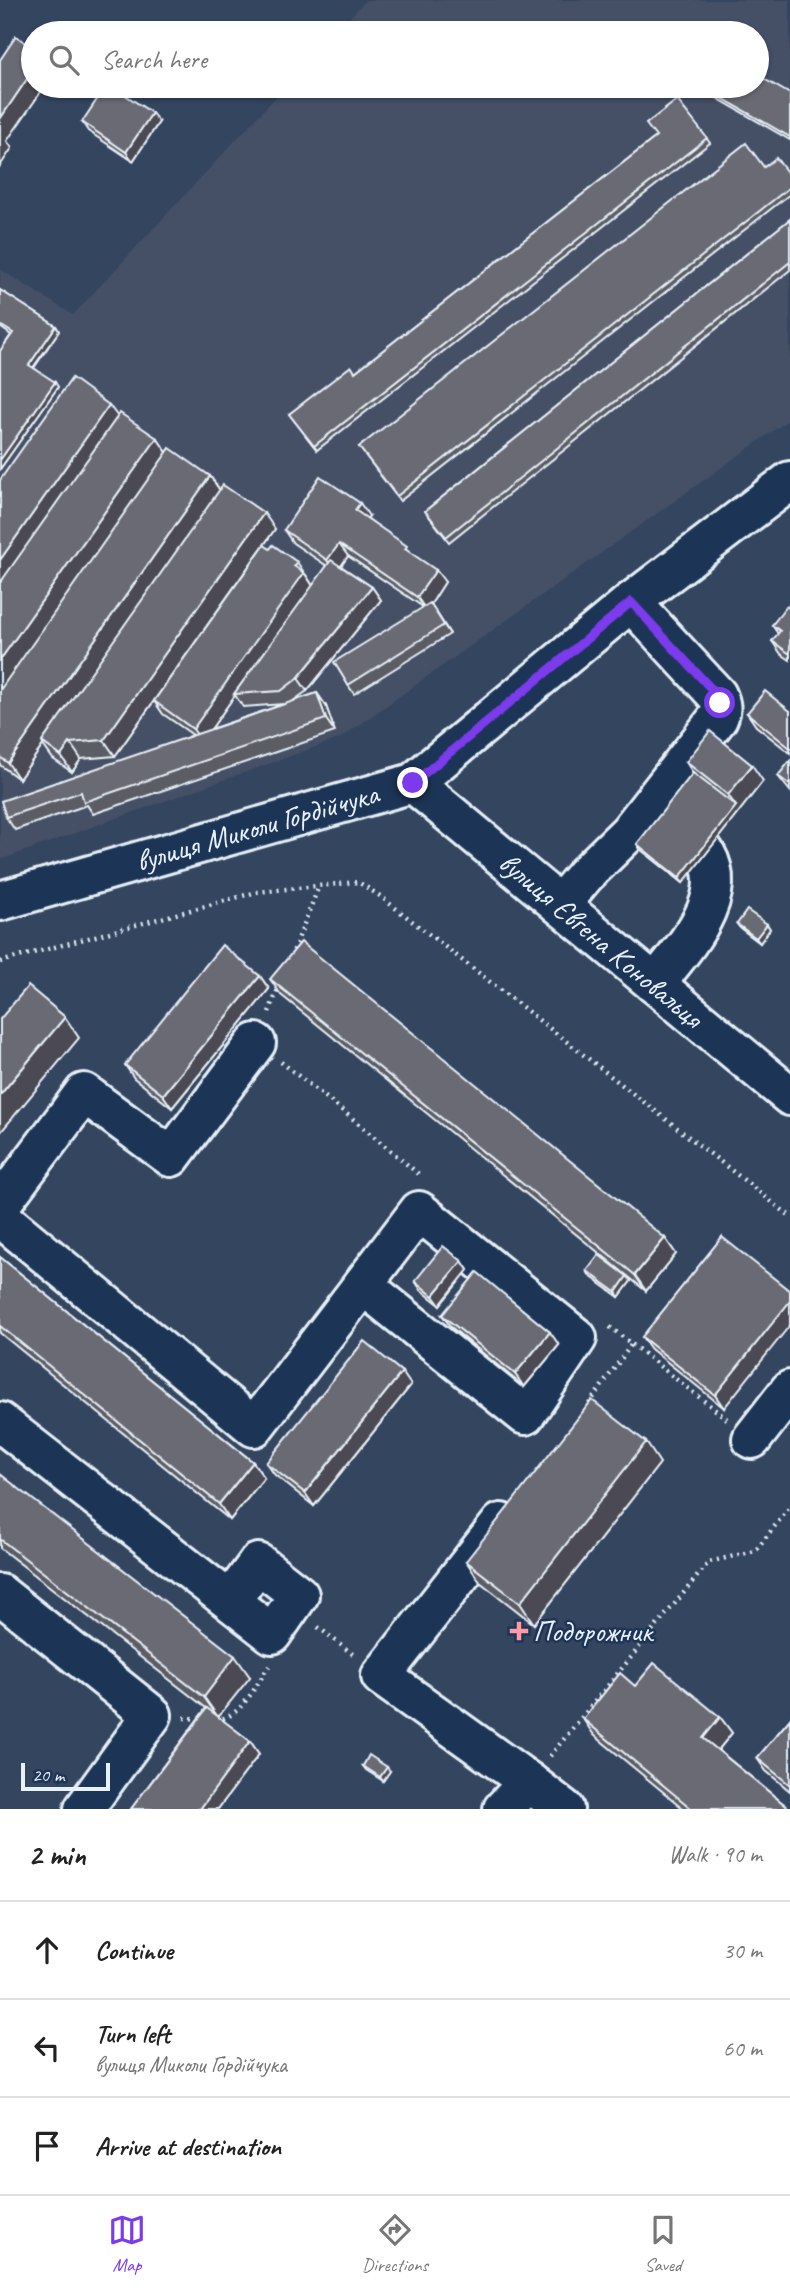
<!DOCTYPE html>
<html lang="en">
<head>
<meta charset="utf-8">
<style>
	body { margin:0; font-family:Caveat,sans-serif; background:#f6f6f6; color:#222 }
	.scale { position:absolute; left:21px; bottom:18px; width:89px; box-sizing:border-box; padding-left:7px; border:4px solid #e8f1f8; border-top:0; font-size:19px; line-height:24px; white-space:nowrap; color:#e8f1f8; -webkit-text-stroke:5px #1d3557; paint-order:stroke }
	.stop { position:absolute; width:21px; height:21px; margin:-16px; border:5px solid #7c3aed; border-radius:50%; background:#fff }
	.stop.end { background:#7c3aed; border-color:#fff; box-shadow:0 2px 7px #0008 }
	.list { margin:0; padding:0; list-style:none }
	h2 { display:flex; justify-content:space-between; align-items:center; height:91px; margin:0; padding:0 28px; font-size:30px }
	h2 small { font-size:23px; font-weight:400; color:#767676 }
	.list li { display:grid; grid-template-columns:46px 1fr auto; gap:21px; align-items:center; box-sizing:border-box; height:98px; padding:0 28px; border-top:2px solid #e0e0e0 }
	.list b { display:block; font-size:26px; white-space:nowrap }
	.list p { margin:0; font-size:23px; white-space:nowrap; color:#767676 }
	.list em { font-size:23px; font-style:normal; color:#767676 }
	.icon { flex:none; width:38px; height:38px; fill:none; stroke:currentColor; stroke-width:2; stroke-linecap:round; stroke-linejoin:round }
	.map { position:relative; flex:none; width:790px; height:1809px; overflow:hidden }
	.search { position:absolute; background:#fff; box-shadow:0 2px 5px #0004; left:21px; right:21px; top:21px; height:77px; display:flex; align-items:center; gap:18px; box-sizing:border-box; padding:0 24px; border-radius:38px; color:#767676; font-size:26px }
	.sheet { height:385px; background:#fff }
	nav { display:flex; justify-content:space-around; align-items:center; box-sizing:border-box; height:98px; border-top:2px solid #e0e0e0; background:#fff; font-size:19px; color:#767676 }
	nav a { display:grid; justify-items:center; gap:4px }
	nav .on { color:#7c3aed }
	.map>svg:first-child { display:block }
	.built { fill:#445066 }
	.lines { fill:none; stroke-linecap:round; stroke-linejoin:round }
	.minor-casing { stroke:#e8f1f8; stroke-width:44 }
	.path { stroke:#e8f1f8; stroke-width:4.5; stroke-dasharray:2 5; stroke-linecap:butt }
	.minor { stroke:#1d3557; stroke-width:38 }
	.wall { fill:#5c5b65; stroke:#e8f1f8; stroke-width:2; fill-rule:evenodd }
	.shaded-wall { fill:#4b4a52; stroke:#e8f1f8; stroke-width:2 }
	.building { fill:#6b6a75; stroke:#e8f1f8; stroke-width:2 }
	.route { stroke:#7c3aed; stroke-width:9 }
	.poi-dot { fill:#ff9aa2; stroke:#1d3557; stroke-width:2.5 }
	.labels { text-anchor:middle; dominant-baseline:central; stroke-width:5; stroke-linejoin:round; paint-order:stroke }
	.street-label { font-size:30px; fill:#e8f1f8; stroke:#1d3557 }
	.poi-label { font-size:30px; fill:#e8f1f8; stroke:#1d3557; text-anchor:start }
</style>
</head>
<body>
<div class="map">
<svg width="790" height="1809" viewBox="0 0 790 1809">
	<rect width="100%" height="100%" fill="#344560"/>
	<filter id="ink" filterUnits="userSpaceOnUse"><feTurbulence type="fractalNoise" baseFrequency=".0143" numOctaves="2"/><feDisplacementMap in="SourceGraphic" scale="14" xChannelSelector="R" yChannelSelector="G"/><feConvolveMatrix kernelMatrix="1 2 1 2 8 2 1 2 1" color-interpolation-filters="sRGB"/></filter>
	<g filter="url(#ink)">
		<polygon class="built" points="366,0 790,0 790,419 341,738 0,860 0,269 73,315 286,86 757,86 757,33 335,33"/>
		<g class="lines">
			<defs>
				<g id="minor">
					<polyline points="413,783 790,1096"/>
					<polyline points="0,901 413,783 631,602 790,481"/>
					<path d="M 560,905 L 585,875 L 629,832 L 718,718 C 722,709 721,704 717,695 L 631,602"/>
					<path d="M 655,984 C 683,948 737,894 701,847 C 693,836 679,828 668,819"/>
					<polyline points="0,1205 84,1093 171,1157 256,1043"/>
					<polyline points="0,1217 254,1427 419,1211 577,1338 525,1415 363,1285"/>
					<polyline points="0,1422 272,1634 299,1595 258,1563 231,1600"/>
					<polyline points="752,1439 790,1390"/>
					<polyline points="501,1523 381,1676 529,1782 564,1809"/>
					<polyline points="0,1594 152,1715 84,1809"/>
					<polyline points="503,1809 529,1782"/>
				</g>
			</defs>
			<use href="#minor" class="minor-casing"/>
			<g class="path">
				<polyline points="291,957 319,886"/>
				<polyline points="0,962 257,892 358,882 380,896 790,1216"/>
				<polyline points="269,1012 280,984"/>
				<polyline points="281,1062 353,1119 421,1176"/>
				<polyline points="610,1327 727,1419"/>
				<polyline points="589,1404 631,1345"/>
				<polyline points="318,1627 355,1656"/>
				<polyline points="184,1718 203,1719"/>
				<path d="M 216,1720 C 241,1718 256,1685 269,1666"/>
				<polyline points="550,1756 709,1562 755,1551 790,1507"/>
			</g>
			<use href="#minor" class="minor"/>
		</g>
		<g class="wall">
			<polygon points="696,86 757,86 790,94 790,140"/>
			<polygon points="677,100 710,143 317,450 289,414 355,372 656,137"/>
			<polygon points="82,122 159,122 133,161 88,131"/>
			<polygon points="764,167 790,176 790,194 400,501 359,447"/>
			<polygon points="790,219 790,270 449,542 425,511"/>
			<polygon points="0,290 56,326 59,331 34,368 58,387 0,469 0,351 11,335 0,327"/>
			<path d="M 109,405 L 117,417 L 157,438 L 167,453 L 210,476 L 220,490 L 275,529 L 264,545 L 306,575 L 313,586 L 327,566 L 293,543 L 284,530 L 369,516 L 367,518 L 413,554 L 445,582 L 431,604 L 450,634 L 354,694 L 348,685 L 423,607 L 348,556 L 341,566 L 372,587 L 381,600 L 307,691 L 293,701 L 317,693 L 326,706 L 335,732 L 93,814 L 87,805 L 15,830 L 6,817 L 193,735 L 163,714 L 154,701 L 115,756 L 81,759 L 72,772 L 53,759 L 43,745 L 19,779 L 0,765 L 0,480 ZM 235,695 L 243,707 L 284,704 L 211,729 Z"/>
			<polygon points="790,609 790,660 781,654 772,641 778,634 772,625"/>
			<polygon points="790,711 790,753 756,726 747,713"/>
			<polygon points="790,761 790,791 778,776"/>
			<polygon points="686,762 763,781 683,883 640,849 637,844 693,773"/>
			<polygon points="737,924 767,924 770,929 760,943 740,928"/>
			<polygon points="260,976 269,989 172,1108 134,1078 125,1065"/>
			<polygon points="270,979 665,1238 676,1254 646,1291 281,995"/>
			<polygon points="722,1237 724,1408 651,1349 642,1337"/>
			<polygon points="0,1257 253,1462 264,1478 230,1520 0,1333"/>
			<polygon points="462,1261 468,1270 440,1305 421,1290 415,1281"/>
			<polygon points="587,1271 627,1276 631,1281 619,1297 590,1276"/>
			<polygon points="442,1315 559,1345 524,1387 451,1327"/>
			<polygon points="411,1385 314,1506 275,1475 266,1463"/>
			<polygon points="660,1463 534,1624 480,1582 466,1561"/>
			<polygon points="0,1474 250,1677 218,1717 250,1741 259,1754 218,1809 131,1809 206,1708 0,1548"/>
			<polygon points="635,1686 720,1717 732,1733 718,1750 790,1809 684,1809 594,1735 583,1719"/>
			<polygon points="790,1719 790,1791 766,1771 757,1758"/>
			<polygon points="363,1766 390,1771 383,1781 366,1770"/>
		</g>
		<g class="shaded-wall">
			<polygon points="33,70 33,86 45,86 7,141 12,148 0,166 0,119"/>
			<polygon points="152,113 159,122 133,161 126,152"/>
			<polygon points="56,326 59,331 32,369 29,365"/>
			<polygon points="55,382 58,387 0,469 0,460"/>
			<polygon points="109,405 121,421 0,592 0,560"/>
			<polygon points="157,438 168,454 0,692 0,660"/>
			<polygon points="210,476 221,492 42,742 43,745 19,779 8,763"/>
			<polygon points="360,503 369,516 364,523 355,510"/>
			<polygon points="264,513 275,529 115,756 104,740"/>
			<polygon points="339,544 348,556 336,573 327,560"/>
			<polygon points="297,562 313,586 234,694 235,695 202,742 193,729"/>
			<polygon points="436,570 445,582 431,604 450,634 430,604 426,610 417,597"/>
			<polygon points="372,587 381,600 307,691 298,678"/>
			<polygon points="317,693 326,706 335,732 326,719"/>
			<polygon points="70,743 81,759 72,772 61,756"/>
			<polygon points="752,765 763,781 683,883 679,878 736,806 728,795"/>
			<polygon points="767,924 770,929 760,943 756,938"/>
			<polygon points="260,976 269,989 172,1108 163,1095"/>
			<polygon points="65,1017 79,1038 0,1133 0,1095"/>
			<polygon points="665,1238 676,1254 646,1291 635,1275"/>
			<polygon points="462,1261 468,1270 440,1305 433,1296"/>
			<polygon points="627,1276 631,1281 619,1297 616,1292"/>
			<polygon points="790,1301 790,1325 724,1408 715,1395"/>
			<polygon points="550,1332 559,1345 524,1387 515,1374"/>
			<polygon points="402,1372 411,1385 314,1506 305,1493"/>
			<polygon points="646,1442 660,1463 534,1624 520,1603"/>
			<polygon points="253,1462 264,1478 230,1520 219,1504"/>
			<polygon points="235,1656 250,1677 218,1717 204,1697"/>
			<polygon points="720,1717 732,1733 715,1754 703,1738"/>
			<polygon points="250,1741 259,1754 218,1809 200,1809"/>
			<polygon points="387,1767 390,1771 383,1781 380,1777"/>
		</g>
		<g class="building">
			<polygon points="16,36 33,48 33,70 0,119 0,60"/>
			<polygon points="757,75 790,94 790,137 701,86 757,86"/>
			<polygon points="106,86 112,86 152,113 126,152 82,122"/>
			<polygon points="677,100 707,138 314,446 289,414 351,366 355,372 656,137 646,124"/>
			<polygon points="746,143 764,167 776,158 790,176 790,187 397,496 359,447"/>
			<polygon points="790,219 790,262 446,537 425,511"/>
			<polygon points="0,290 56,326 29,365 55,382 0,460 0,351 13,333 0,325"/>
			<polygon points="72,378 109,405 0,560 0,480"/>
			<polygon points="120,413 157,438 0,660 0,583"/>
			<polygon points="170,448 210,476 8,763 0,757 0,690"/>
			<polygon points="320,476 360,503 355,510 407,546 405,549 436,570 417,597 339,544 327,560 284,530"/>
			<polygon points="223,485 264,513 104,740 70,743 61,756 42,742"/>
			<polygon points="264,545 270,549 273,545 297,562 294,566 304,573 193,729 154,701"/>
			<polygon points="331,560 372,587 298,678 281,691 234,694"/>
			<polygon points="430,603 444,625 348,685 334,662"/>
			<polygon points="787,606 790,609 790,654 772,641 780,631 772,625"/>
			<polygon points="765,691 790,711 790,748 747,713"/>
			<polygon points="317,693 326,719 84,802 81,792 6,817 1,801"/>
			<polygon points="710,731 752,765 728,795 686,762"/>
			<polygon points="790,761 790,785 778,776"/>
			<polygon points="693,773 736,806 679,878 637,844"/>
			<polygon points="747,910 767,924 756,938 737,924"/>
			<polygon points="301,942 665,1238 635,1275 270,979"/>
			<polygon points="222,945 260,976 163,1095 125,1065"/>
			<polygon points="28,986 65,1017 0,1095 0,1019"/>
			<polygon points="722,1237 790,1291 790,1301 715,1395 642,1337"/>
			<polygon points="443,1246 462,1261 433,1296 415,1281"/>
			<polygon points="599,1255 627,1276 616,1292 587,1271"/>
			<polygon points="0,1257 253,1462 219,1504 0,1326"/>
			<polygon points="477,1272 550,1332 515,1374 442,1315"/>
			<polygon points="364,1341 402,1372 305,1493 266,1463"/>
			<polygon points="592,1400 646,1442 520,1603 466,1561"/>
			<polygon points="0,1474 235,1656 204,1697 0,1539"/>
			<polygon points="654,1663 720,1717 703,1738 790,1809 692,1809 583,1719 620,1673 635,1686"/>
			<polygon points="207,1708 250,1741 200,1809 131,1809"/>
			<polygon points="790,1719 790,1785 757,1758"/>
			<polygon points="369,1755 387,1767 380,1777 363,1766"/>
		</g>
	</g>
	<g class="lines" filter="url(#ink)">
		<polyline class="route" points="413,783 631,602 717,695 720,703"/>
	</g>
	<path class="poi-dot" d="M515.5 1620.5h7v7h7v7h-7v7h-7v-7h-7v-7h7z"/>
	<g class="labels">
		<g class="street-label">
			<text transform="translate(257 827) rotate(-16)">вулиця Миколи Гордійчука</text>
			<text transform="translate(601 940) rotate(40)">вулиця Євгена Коновальця</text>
		</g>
		<g class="poi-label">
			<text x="533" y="1631">Подорожник</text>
		</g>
	</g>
</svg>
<div class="scale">20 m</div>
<div class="stop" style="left:720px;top:703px"></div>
<div class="stop end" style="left:413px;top:783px"></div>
<div class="search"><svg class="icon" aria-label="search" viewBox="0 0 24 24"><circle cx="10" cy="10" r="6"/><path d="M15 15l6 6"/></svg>Search here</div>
</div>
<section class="sheet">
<h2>2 min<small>Walk · 90 m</small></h2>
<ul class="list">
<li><svg class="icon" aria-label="ahead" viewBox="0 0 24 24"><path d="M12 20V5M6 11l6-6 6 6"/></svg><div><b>Continue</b></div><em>30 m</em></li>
<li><svg class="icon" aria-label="left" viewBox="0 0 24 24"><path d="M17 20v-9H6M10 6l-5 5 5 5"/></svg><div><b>Turn left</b><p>вулиця Миколи Гордійчука</p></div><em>60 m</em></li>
<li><svg class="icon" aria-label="arrive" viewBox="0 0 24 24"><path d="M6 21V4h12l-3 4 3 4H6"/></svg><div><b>Arrive at destination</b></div></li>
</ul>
</section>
<nav>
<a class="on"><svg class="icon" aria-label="map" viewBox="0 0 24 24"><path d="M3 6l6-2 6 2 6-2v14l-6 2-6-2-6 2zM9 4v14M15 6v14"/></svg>Map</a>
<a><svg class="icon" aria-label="directions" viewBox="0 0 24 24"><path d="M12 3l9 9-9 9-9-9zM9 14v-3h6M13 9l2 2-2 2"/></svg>Directions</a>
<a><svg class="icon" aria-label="saved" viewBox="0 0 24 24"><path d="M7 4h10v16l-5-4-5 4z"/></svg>Saved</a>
</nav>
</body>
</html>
